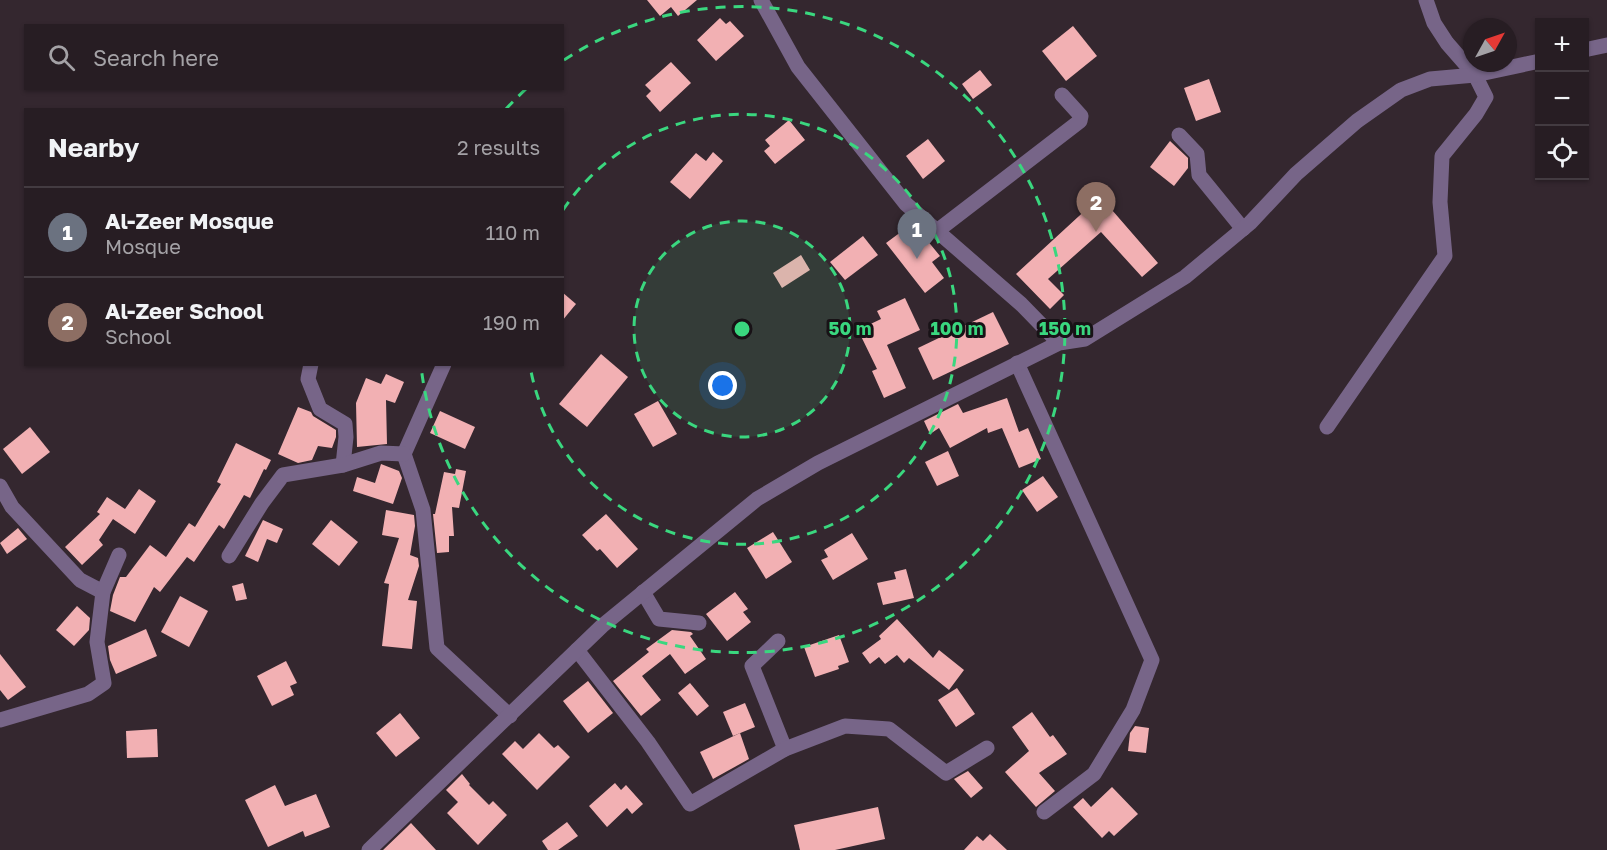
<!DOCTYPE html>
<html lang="en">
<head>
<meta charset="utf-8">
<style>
	body { margin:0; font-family:"Golos Text",sans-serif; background:#2f262b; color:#f1f3f6 }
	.controls { position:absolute; right:18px; top:18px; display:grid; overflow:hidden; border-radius:0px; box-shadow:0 2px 4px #0004 }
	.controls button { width:54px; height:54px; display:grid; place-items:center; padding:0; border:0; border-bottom:2px solid #433b41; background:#271d23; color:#f1f3f6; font:30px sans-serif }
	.compass { position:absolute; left:1463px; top:18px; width:54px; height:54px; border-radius:50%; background:#271d23; box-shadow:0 2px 4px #0004; rotate:50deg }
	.you { position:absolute; left:723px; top:386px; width:21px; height:21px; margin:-15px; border:4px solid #fff; border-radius:50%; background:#1a73e8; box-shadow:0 0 0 9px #1a73e833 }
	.badge { display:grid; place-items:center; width:39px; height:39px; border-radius:50%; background:#1a73e8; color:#fff; font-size:20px; font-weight:700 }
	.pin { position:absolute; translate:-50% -50px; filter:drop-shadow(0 2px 3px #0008) }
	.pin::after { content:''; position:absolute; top:32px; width:21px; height:18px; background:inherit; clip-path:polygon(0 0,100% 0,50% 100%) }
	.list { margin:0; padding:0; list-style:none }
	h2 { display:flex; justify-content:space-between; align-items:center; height:78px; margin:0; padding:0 24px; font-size:26px }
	h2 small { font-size:20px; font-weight:400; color:#a4a2a6 }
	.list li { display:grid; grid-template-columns:39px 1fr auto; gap:18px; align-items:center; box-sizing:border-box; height:90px; padding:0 24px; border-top:2px solid #433b41 }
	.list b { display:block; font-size:22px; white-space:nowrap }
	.list p { margin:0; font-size:20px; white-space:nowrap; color:#a4a2a6 }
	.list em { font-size:20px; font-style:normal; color:#a4a2a6 }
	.icon { flex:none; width:33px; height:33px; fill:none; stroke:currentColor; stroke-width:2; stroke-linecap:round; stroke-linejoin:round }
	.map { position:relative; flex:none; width:1607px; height:850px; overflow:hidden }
	.search { position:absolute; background:#271d23; box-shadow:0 2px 4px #0004; left:24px; top:24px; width:540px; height:66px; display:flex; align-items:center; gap:15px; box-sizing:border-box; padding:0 21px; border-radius:0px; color:#a4a2a6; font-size:22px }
	.panel { position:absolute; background:#271d23; box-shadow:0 2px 4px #0004; left:24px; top:108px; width:540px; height:258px; border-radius:0px }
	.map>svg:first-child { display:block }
	.building { fill:#f2b0b3 }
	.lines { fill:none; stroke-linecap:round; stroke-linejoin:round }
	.minor { stroke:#776588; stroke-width:15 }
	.ring { fill:none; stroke:#3ad77f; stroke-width:3; stroke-dasharray:10 8 }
	.centre { fill:#3ad77f; stroke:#181216; stroke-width:3 }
	.ring-label { font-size:18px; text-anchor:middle; font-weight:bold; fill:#3ad77f; stroke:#181216; stroke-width:6; stroke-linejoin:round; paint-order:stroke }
</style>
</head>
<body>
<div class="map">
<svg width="1607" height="850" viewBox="0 0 1607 850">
	<rect width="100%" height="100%" fill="#34272f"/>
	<g class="building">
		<polygon points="647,0 697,0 678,16 671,7 660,16"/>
		<polygon points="720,18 726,24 730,21 744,36 716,61 697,40"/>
		<polygon points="1073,26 1097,56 1066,81 1042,51"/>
		<polygon points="671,62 691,83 660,112 646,96 651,91 645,85"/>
		<polygon points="980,70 992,85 973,99 962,84"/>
		<polygon points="1209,79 1221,112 1196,121 1184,88"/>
		<polygon points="789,120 805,140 775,164 764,151 770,146 765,140"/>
		<polygon points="928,139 945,161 923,179 906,156"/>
		<polygon points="1170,141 1188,158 1188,168 1174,186 1150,167"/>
		<polygon points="713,152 723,161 690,199 670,182 696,153 706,161"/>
		<polygon points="1091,205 1102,217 1112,210 1158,263 1142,277 1101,232 1048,279 1064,295 1050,309 1016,274"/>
		<polygon points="913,223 940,256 932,262 944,278 925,293 886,243"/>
		<polygon points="863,236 878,255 845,280 830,262"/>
		<polygon points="801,255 810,270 782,288 773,273"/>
		<polygon points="562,292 576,304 562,321"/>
		<polygon points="905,298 920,330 887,345 906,388 884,398 872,371 877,369 858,330 881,319 877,311"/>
		<polygon points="993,312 1009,344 933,380 918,348"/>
		<polygon points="601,354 628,377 587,427 559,404"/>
		<polygon points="386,374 404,382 395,403 386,400 387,444 357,447 356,403 366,378 381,384"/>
		<polygon points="1007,398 1019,432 1028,428 1041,459 1019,468 1002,428 988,433 987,428 950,448 939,428 930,434 924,421 958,404 963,413"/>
		<polygon points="658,401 677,434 653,447 634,414"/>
		<polygon points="298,407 311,412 313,416 336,430 336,437 332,448 318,446 312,460 298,463 278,454"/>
		<polygon points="440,411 475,427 465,449 430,433"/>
		<polygon points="30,427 50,452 22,474 3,449"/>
		<polygon points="236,443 271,460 266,470 264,469 250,498 244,495 224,529 219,525 194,562 187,557 160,592 154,587 135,622 110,611 113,595 120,577 126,577 150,545 166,557 189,523 195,527 221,484 217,482"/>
		<polygon points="948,451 959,476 937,486 925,462"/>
		<polygon points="381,464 399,471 402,478 393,504 353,491 357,477 375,483"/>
		<polygon points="456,469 466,471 459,508 452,507 454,536 449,536 449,552 437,553 433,514 435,514 444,472 455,474"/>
		<polygon points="1043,476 1058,497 1037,512 1022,490"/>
		<polygon points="139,489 156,501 135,534 113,519 99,540 103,545 82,565 65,547 100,514 97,512 107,497 125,509"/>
		<polygon points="386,510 414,515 415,526 410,555 418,558 419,566 408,600 417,601 412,649 382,646 389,584 384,583 399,538 382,535"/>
		<polygon points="606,514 638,549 617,568 600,549 597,551 582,535"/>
		<polygon points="263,520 283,529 277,543 267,539 258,562 245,556"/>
		<polygon points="331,520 358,542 339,566 312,544"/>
		<polygon points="18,528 27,539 7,554 0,543"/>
		<polygon points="773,532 792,562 766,579 747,548"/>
		<polygon points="852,533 868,559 833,580 821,560 828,557 824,550"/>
		<polygon points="906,569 914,598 883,605 877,583 896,579 894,572"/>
		<polygon points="243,583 247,599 236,601 232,586"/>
		<polygon points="735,592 748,609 743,612 751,622 727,641 706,614"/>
		<polygon points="180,596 208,611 189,647 161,632"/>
		<polygon points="77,606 90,618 89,630 74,646 56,630"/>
		<polygon points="897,619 933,658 939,650 964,670 949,690 909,658 904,663 897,655 885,664 879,657 870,664 862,653 881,639 879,636"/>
		<polygon points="146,629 157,656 116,674 110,660 108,646"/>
		<polygon points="672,630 691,632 693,634 690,636 706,659 685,674 670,654 642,676 661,700 641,716 613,681 649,652 646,649"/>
		<polygon points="839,635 849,662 838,666 839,669 815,677 804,647"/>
		<polygon points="0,654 26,687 8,700 0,690"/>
		<polygon points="286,661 297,683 290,686 294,695 272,706 257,676"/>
		<polygon points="588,681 613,713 588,733 563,701"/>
		<polygon points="690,683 709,706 697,716 678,693"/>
		<polygon points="957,688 975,714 956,727 938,700"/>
		<polygon points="745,703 755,727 733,736 723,712"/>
		<polygon points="1032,712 1050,737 1053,735 1067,754 1039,773 1055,791 1036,807 1005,772 1029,751 1012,727"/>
		<polygon points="400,713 420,738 396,757 376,733"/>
		<polygon points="1135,726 1149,728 1146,753 1128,751 1130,733"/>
		<polygon points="157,729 158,757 127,758 126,731"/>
		<polygon points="539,733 554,748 558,745 570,757 537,790 502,754 515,741 523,749"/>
		<polygon points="740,733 749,759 713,779 700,752"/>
		<polygon points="968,771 983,788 971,798 954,779"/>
		<polygon points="462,774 470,784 469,785 489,805 493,801 507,815 478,845 447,813 458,802 446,790"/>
		<polygon points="615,783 621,790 626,785 643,804 632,814 627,808 607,827 589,806"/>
		<polygon points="275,785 285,806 316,794 330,827 305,837 303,831 268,847 245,800"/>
		<polygon points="1112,787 1138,814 1114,836 1109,831 1102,838 1073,807 1083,798 1091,807"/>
		<polygon points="878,807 885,839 835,850 800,850 794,825"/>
		<polygon points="567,822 578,836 558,850 548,850 542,841"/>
		<polygon points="411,823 436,850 383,850 407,827"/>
		<polygon points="990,834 1007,850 964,850 977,836 983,841"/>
	</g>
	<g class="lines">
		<g class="minor">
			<polyline points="761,0 798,67 906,204 1021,304 1059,343"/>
			<polyline points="1584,50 1607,45"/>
			<polyline points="1179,135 1197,154 1199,175 1243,229"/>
			<polyline points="937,231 1080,121 1081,116 1062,95"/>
			<polyline points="1017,363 1152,660 1133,710 1094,774 1044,812"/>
			<polyline points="311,364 308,379 320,409 345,424 346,437 343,465"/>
			<polyline points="444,364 404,454 423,510 437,648 510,716"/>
			<polyline points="1327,427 1445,256 1440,202 1442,156 1476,114 1486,97 1475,75 1447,43 1434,23 1426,0"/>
			<polyline points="0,486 12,507 80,580 103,592"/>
			<polyline points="229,556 262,503 283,475 343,465 381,453 404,454"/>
			<polyline points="643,592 659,619 699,623"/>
			<polyline points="778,641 752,666 785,749"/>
			<polyline points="577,650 648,742 690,804 785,749 845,726 889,729 946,773 987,748"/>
			<polyline points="0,720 88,694 104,683 97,642 103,592 119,555"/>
			<polyline points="369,850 602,626 757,499 818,463 1059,343 1085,339 1185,277 1250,223 1296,174 1357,121 1401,90 1430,79 1475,75 1540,61"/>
		</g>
	</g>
	<circle cx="742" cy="329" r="108" fill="#3ad77f" fill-opacity=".12"/>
	<g class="ring">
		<circle cx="742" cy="329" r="108"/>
		<path d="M563 210A215 215 0 1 1 530 366"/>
		<path d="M506 109A323 323 0 0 1 526 89M564 60A323 323 0 1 1 421 366"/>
	</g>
	<circle cx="742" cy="329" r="9" class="centre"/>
	<g class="ring-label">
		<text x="850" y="335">50 m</text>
		<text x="957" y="335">100 m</text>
		<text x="1065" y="335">150 m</text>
	</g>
</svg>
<div class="controls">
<button>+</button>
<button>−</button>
<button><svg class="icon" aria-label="locate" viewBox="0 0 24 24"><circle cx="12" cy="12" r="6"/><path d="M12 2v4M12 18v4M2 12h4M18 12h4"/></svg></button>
</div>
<svg class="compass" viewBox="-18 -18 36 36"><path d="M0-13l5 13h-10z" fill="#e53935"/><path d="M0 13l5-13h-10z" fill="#a4a2a6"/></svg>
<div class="you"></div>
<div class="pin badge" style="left:917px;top:259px;background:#6b7280">1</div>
<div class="pin badge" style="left:1096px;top:232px;background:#8d6e63">2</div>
<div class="search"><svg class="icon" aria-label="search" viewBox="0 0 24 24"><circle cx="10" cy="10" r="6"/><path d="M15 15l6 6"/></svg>Search here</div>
<section class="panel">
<h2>Nearby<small>2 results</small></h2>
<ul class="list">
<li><span class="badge" style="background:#6b7280">1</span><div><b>Al-Zeer Mosque</b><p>Mosque</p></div><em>110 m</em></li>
<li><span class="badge" style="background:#8d6e63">2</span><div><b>Al-Zeer School</b><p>School</p></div><em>190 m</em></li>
</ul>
</section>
</div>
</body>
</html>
